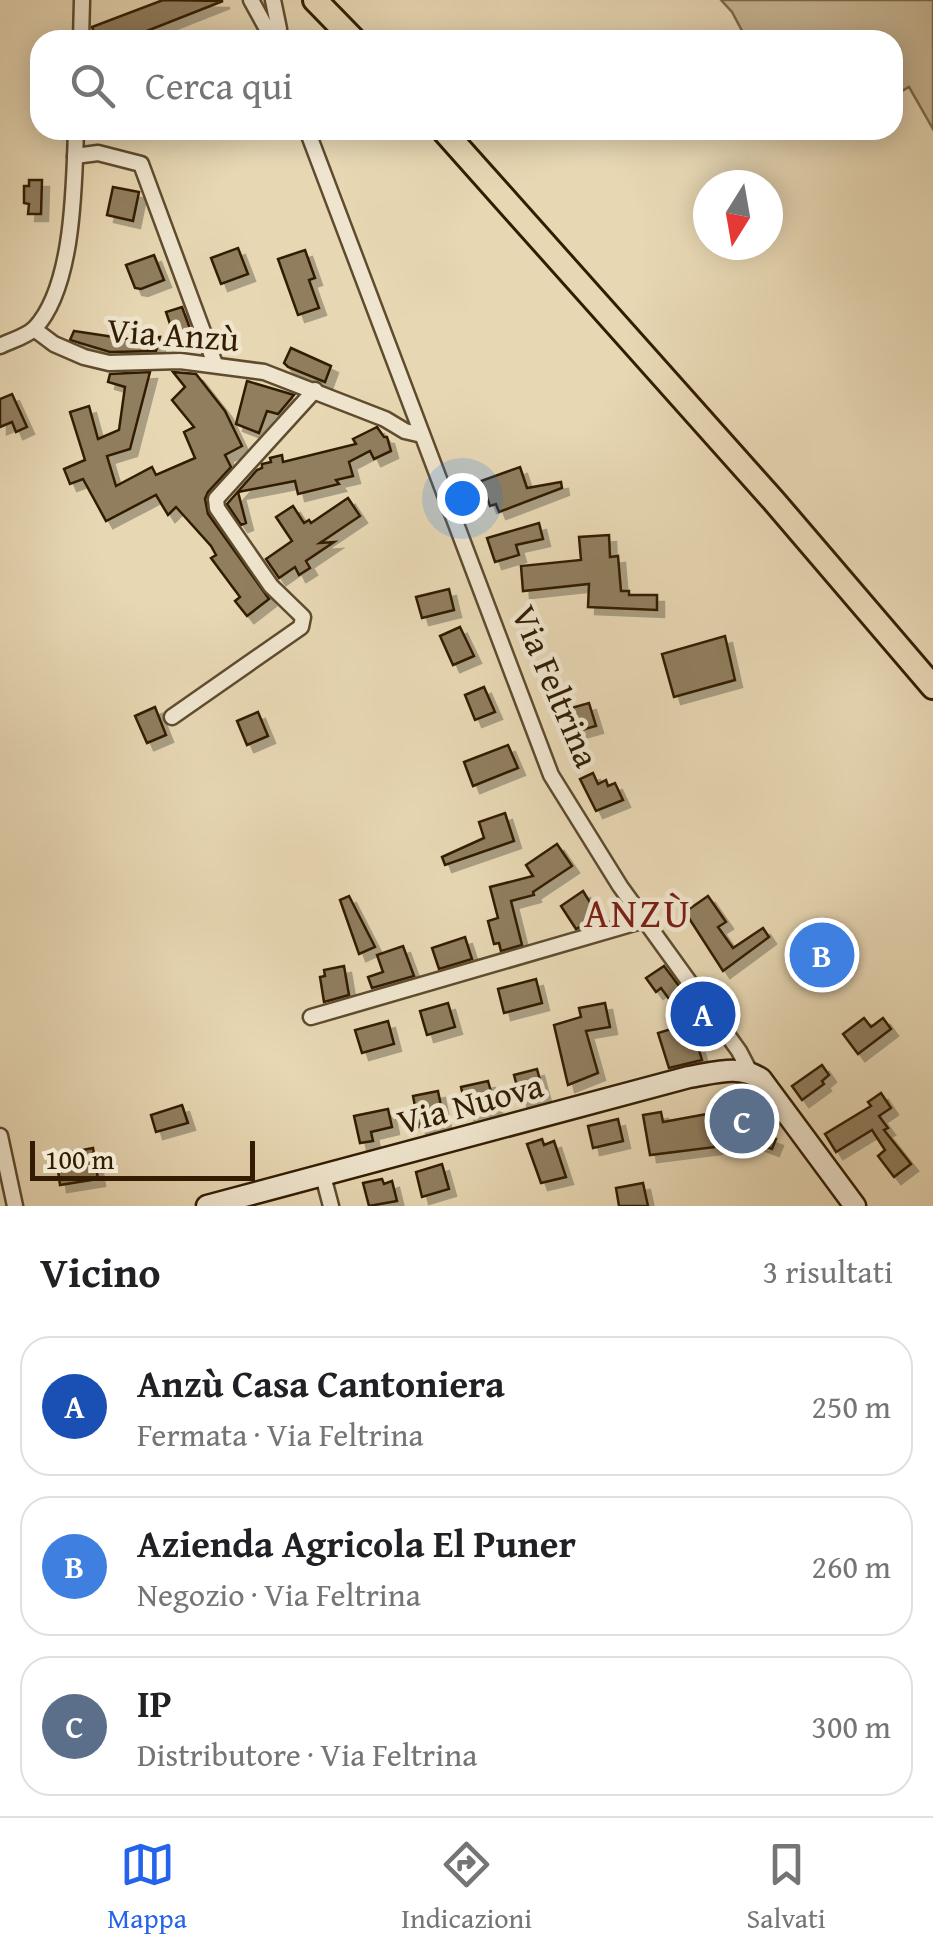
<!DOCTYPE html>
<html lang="it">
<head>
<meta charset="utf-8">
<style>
	body { margin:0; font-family:"Gentium Book Plus",serif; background:#f2f2f2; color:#202124 }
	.compass { position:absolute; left:693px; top:170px; width:90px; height:90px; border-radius:50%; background:#fff; box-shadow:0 5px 25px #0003; rotate:191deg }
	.scale { position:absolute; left:30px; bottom:25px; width:225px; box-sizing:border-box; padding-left:10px; border:5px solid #321d03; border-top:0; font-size:28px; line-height:35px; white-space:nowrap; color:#321d03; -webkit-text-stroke:8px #efe5ce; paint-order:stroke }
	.you { position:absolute; left:462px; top:498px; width:35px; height:35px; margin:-25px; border:8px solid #fff; border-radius:50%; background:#1a73e8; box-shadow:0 0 0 15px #1a73e833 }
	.badge { display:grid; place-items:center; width:65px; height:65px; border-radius:50%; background:#2563eb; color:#fff; font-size:32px; font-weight:700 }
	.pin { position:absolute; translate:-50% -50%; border:5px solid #fff; box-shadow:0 2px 10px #0006 }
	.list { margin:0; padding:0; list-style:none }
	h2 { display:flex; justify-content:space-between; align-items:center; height:130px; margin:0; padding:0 40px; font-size:42px }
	h2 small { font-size:32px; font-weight:400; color:#757577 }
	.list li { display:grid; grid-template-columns:65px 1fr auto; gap:30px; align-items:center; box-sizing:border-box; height:140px; margin:0 20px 20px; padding:0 20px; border:2px solid #e0e0e0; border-radius:30px }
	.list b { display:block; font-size:38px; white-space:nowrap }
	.list p { margin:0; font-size:32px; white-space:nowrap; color:#757577 }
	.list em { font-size:32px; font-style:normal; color:#757577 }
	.icon { flex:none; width:55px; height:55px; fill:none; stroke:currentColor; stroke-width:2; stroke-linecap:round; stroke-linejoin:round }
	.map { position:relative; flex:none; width:933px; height:1206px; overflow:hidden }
	.search { position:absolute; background:#fff; box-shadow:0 5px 25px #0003; left:30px; right:30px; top:30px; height:110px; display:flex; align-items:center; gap:25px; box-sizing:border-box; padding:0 35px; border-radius:30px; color:#757577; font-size:38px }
	.sheet { height:610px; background:#fff }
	nav { display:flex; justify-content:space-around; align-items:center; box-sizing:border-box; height:140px; border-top:2px solid #e0e0e0; background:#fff; font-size:28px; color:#757577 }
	nav a { display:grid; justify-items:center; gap:5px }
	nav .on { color:#2563eb }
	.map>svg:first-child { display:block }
	.green { fill:#c8b795; stroke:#7d6a4c; stroke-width:2.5 }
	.building { fill:#907e5f; stroke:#321d03; stroke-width:2.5; filter:url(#shadow) }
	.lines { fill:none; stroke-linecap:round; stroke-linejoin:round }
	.street-casing { stroke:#5f4c2f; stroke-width:19 }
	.secondary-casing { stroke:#321d03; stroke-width:25 }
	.primary-casing { stroke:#321d03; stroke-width:28 }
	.street { stroke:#efe5ce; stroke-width:14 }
	.secondary { stroke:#efe5ce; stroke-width:20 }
	.primary { stroke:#e7d7b3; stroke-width:22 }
	.labels { text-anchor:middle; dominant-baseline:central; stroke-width:9; stroke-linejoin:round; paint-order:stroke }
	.street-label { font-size:35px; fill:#321d03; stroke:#efe5ce }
	.quarter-label { font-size:40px; letter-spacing:2.5px; fill:#7a1f14; stroke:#efe5ce }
</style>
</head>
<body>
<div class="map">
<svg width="933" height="1206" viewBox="0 0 933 1206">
	<defs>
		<filter id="shadow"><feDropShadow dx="7" dy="7" stdDeviation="0" flood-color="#0004"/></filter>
	</defs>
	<rect width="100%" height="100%" fill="#e7d7b3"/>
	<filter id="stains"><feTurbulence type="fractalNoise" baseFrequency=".002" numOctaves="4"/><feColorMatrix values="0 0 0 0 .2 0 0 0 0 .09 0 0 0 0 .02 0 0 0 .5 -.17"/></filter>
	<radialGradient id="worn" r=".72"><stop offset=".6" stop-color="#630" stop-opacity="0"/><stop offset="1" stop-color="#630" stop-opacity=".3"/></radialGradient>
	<polygon class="green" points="721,0 933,0 933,129 909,87 893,96 893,40 747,40 732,12"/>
	<g class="building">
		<polygon points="163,0 223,1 124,40 97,40 92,27"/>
		<polygon points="29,180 42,180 41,214 28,214 29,204 24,203 24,186 29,186"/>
		<polygon points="113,187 139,192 133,221 107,215"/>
		<polygon points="238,248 248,274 221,284 211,258"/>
		<polygon points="305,250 315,278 309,280 319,308 298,315 278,259"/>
		<polygon points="154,255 164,280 141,289 135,288 126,265"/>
		<polygon points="182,307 192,334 175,339 166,312"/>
		<polygon points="74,331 134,340 160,337 156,351 110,352 70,340"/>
		<polygon points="291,348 331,366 325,382 288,367 284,363"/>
		<polygon points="150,372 130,449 107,456 116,486 152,467 156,475 195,458 184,432 194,427 172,400 185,387 173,372 196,374 225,411 242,446 225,455 231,467 208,492 205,499 208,514 269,599 247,616 235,601 240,597 211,558 216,555 211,546 176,507 168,515 156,495 106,521 83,479 70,484 64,469 85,460 70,412 89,406 98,439 119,430 125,387 108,382 110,374"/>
		<polygon points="247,381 294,395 278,414 267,411 259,433 236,424"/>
		<polygon points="12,394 27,427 16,432 12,422 0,427 0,399"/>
		<polygon points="377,427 384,437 387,437 391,451 374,459 370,451 349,462 353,476 336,480 339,484 298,494 295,481 238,492 246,523 241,525 227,504 257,470 262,468 262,464 271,462 270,458 282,455 283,462 356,444 353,439"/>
		<polygon points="520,467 527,488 561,482 562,488 499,512 496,504 490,506 481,481"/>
		<polygon points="348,498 360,516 320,543 334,542 306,561 310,568 299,575 295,567 279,578 266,559 292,541 276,517 293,506 304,523 309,520 311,523"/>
		<polygon points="539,523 543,539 516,545 519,555 495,562 487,538"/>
		<polygon points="609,535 610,557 618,556 621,591 629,591 629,595 657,595 657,610 588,607 589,584 523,591 521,566 581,560 579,537"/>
		<polygon points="449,589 454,610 422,618 416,597"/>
		<polygon points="460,627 474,656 453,665 440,636"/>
		<polygon points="725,636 735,680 674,697 662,654"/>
		<polygon points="484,687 495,712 475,720 465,695"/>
		<polygon points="589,703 596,726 571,733 564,710"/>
		<polygon points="155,707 166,735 147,743 135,716"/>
		<polygon points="258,712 268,736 247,745 237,721"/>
		<polygon points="508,745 518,768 473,786 464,762"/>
		<polygon points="593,773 598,784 606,780 608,786 615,783 623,800 596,811 580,779"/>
		<polygon points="505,813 514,841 445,865 442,857 484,838 479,822"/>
		<polygon points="557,844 572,866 533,892 534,895 511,901 522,945 501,951 499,943 494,944 488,921 498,918 490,887 533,876 526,865"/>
		<polygon points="583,891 599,917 576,929 561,906"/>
		<polygon points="349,896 375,947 359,954 340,900"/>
		<polygon points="708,896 726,922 718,927 733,948 763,928 769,937 723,971 685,912"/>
		<polygon points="465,937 472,959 439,969 432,948"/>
		<polygon points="403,946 414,976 372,988 368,977 383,972 377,955"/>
		<polygon points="344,966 349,995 324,1002 320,977 325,976 324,970"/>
		<polygon points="664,966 688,998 675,1007 661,988 656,992 646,978"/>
		<polygon points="536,979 542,1003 504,1013 498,989"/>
		<polygon points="448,1003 455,1027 427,1035 420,1011"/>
		<polygon points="605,1003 610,1027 586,1031 598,1073 568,1085 554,1025 581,1017 579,1008"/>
		<polygon points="864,1018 871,1027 883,1018 891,1029 858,1054 843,1034"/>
		<polygon points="388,1021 394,1044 362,1053 355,1030"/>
		<polygon points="691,1023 702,1060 669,1068 658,1033"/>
		<polygon points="822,1065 829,1075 822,1081 824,1084 802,1100 792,1086"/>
		<polygon points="537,1069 544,1095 521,1102 514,1075"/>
		<polygon points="488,1081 495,1106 467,1113 461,1087"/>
		<polygon points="438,1091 444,1121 419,1127 413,1096"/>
		<polygon points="881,1093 891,1108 879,1116 888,1128 884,1130 911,1164 894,1177 878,1156 885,1150 872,1130 836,1152 825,1134 871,1106 868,1102"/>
		<polygon points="761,1103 769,1114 750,1129 776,1139 772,1149 740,1137 729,1120 734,1122"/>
		<polygon points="182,1105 188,1123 156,1132 151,1115"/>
		<polygon points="388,1109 392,1127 371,1132 373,1141 360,1143 354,1116"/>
		<polygon points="661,1112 663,1122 707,1114 715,1147 650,1155 643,1115"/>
		<polygon points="618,1119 623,1141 593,1148 588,1126"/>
		<polygon points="542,1139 544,1145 554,1141 566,1177 541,1183 527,1144"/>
		<polygon points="93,1148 98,1179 60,1185 56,1155"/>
		<polygon points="442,1164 449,1189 422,1197 416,1172"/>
		<polygon points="382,1179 384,1184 392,1181 397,1201 369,1206 363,1183"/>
		<polygon points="643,1183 648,1206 619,1206 616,1188"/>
	</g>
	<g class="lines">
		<defs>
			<g id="street">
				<polyline points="251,0 273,40"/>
				<polyline points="273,0 279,29 276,40"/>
				<polyline points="81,40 82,0"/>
				<polyline points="307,130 551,775 620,886 739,1051 750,1072"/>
				<polyline points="75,156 98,153 141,164 215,364"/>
				<polyline points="34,329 54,344 84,357 109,363 180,361 264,372 385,419 405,431 422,435"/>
				<path d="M 0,346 C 12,340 26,337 35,328 C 74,286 74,185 76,130"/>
				<polyline points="172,717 301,627 303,617 271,586 217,508 216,499 315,390"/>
				<polyline points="311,1017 645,920"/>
				<polyline points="0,1136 15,1206"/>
				<polyline points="323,1176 331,1206"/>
			</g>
			<path id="secondary" d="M 207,1206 L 689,1077 C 714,1073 740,1064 761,1079 L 855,1206"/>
			<g id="primary">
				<polyline points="315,0 354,40"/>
				<polyline points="443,130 773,500 933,687"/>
			</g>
		</defs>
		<use href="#street" class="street-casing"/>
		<use href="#secondary" class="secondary-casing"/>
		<use href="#primary" class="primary-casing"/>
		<use href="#street" class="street"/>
		<use href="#secondary" class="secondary"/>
		<use href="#primary" class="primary"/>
	</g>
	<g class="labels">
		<g class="street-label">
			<text transform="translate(173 334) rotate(4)">Via Anzù</text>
			<text transform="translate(556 686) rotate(67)">Via Feltrina</text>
			<text transform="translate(470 1103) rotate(-15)">Via Nuova</text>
		</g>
		<g class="quarter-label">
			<text x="638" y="912">ANZÙ</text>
		</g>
	</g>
	<rect width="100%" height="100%" filter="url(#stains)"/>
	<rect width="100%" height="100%" fill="url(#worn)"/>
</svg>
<svg class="compass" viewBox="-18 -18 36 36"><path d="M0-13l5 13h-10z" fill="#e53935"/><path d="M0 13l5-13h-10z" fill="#757577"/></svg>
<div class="scale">100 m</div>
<div class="you"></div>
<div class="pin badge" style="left:703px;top:1014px;background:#1a4fb4">A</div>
<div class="pin badge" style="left:822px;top:955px;background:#3f7fe0">B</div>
<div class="pin badge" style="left:742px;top:1121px;background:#5c6f8a">C</div>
<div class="search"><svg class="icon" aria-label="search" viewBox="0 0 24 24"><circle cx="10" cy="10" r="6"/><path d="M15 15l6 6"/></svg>Cerca qui</div>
</div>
<section class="sheet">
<h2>Vicino<small>3 risultati</small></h2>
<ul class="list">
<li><span class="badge" style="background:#1a4fb4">A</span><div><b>Anzù Casa Cantoniera</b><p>Fermata · Via Feltrina</p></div><em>250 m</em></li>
<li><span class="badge" style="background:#3f7fe0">B</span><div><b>Azienda Agricola El Puner</b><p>Negozio · Via Feltrina</p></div><em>260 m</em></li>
<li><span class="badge" style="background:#5c6f8a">C</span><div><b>IP</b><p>Distributore · Via Feltrina</p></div><em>300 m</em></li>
</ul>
</section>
<nav>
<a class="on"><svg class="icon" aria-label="map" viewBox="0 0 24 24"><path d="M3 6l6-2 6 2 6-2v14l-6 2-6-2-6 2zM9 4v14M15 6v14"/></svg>Mappa</a>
<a><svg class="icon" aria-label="directions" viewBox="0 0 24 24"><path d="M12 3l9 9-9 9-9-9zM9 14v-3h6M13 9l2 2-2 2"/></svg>Indicazioni</a>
<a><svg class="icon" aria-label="saved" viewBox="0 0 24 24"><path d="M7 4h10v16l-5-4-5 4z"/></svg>Salvati</a>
</nav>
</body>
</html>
